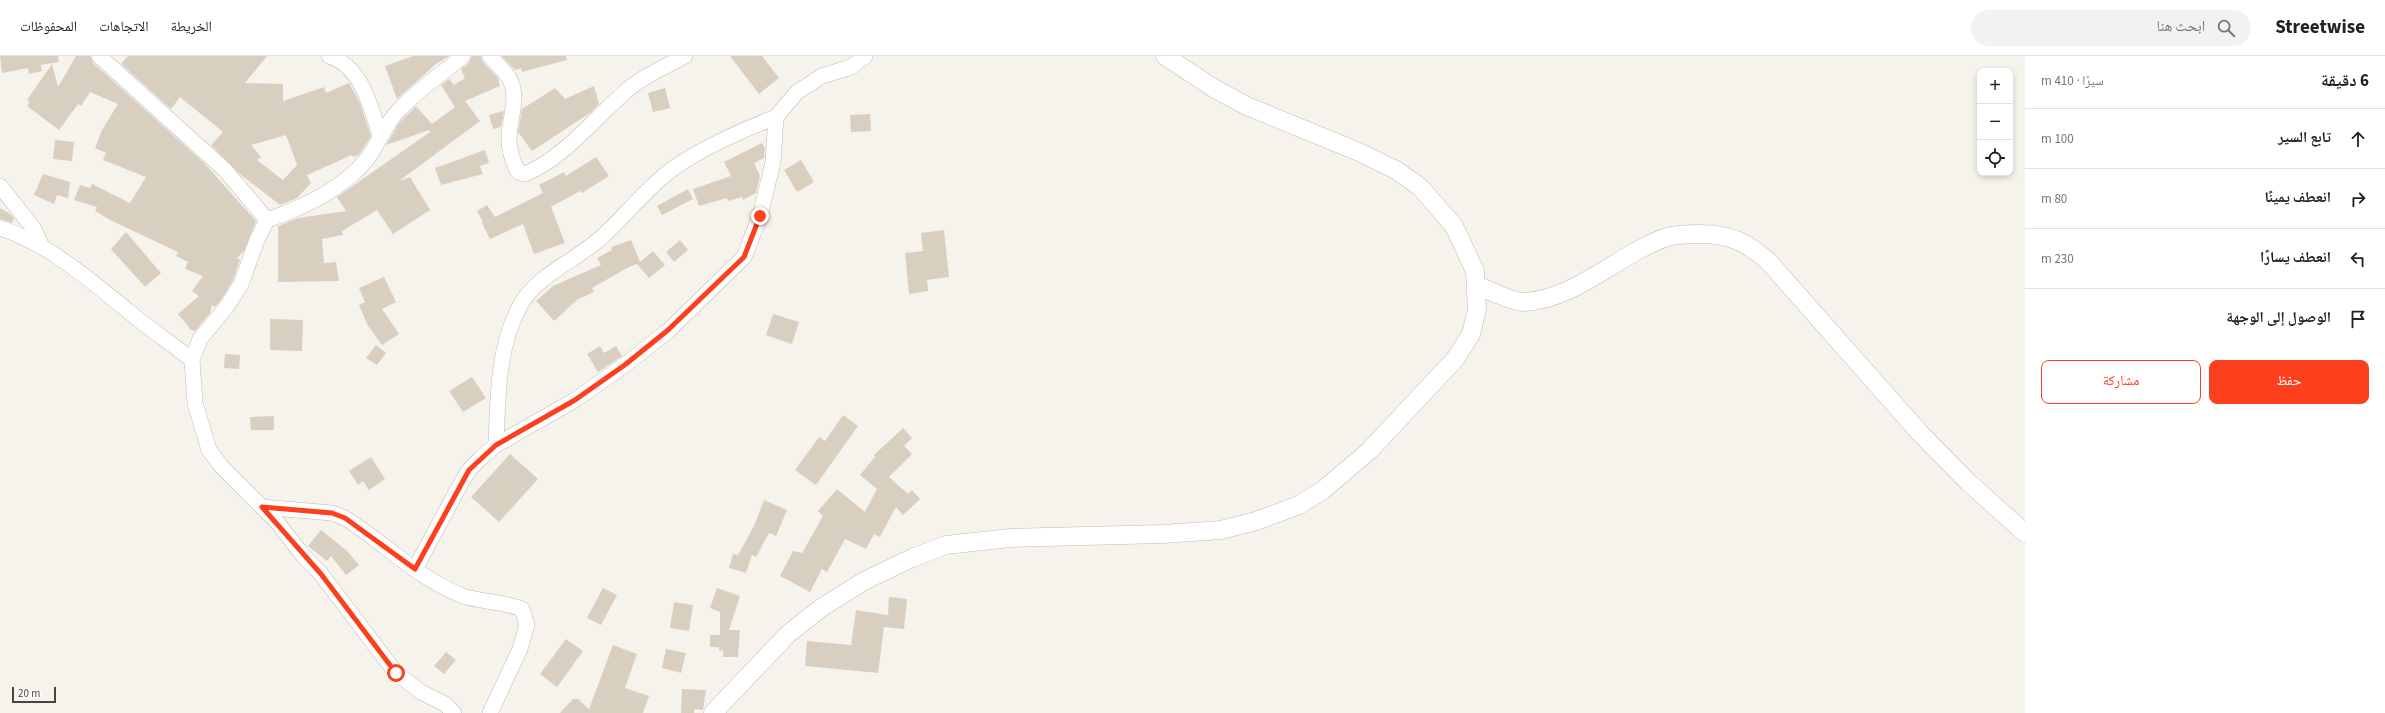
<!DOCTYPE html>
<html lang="ar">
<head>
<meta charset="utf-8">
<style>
	body { margin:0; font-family:"Source Sans 3","Noto Naskh Arabic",sans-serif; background:#f2f2f2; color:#222; direction:rtl }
	.controls { position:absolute; right:12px; top:12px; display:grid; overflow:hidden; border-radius:8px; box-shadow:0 2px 6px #0003 }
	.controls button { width:36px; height:36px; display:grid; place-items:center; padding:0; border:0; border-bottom:1px solid #e0e0e0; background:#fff; color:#222; font:20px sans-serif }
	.scale { position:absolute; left:12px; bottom:10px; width:44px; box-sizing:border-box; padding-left:4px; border:2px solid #4b4439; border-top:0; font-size:11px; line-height:14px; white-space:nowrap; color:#4b4439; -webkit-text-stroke:3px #fff; paint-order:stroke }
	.stop { position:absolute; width:12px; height:12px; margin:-9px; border:3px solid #fc3f1d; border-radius:50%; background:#fff }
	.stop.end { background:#fc3f1d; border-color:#fff; box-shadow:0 1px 4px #0008 }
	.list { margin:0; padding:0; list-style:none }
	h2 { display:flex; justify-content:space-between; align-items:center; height:52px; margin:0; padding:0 16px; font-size:17px }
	h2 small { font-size:13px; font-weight:400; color:#767676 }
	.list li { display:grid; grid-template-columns:26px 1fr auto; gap:12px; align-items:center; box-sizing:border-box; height:60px; padding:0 16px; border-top:1px solid #e0e0e0 }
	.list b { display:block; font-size:15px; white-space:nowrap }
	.list em { font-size:13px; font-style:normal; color:#767676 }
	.actions { display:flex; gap:8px; padding:12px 16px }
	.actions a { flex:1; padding:9px 0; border:1px solid #fc3f1d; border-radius:8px; text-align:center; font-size:14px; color:#fc3f1d }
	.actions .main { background:#fc3f1d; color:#fff }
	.icon { flex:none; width:22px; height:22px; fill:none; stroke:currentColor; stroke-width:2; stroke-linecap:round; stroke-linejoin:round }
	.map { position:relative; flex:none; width:2025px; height:657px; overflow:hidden; direction:ltr }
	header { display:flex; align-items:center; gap:24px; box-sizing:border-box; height:56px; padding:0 20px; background:#fff; border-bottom:1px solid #e0e0e0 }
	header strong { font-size:19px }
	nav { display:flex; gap:22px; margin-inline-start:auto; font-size:14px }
	.search { width:280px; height:36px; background:#f2f2f2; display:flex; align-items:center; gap:10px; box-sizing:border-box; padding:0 14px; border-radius:22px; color:#767676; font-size:15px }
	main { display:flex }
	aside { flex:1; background:#fff }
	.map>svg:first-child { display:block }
	.building { fill:#d8cfc1; fill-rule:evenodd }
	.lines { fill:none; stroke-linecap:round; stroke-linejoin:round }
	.minor-casing { stroke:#c2bbae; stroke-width:16 }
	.tertiary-casing { stroke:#c2bbae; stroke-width:19 }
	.minor { stroke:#fff; stroke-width:15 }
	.tertiary { stroke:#fff; stroke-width:18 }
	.route { stroke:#fc3f1d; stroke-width:5 }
</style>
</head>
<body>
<header>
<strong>Streetwise</strong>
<div class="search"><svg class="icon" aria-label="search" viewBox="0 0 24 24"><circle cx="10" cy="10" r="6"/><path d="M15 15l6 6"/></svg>ابحث هنا</div>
<nav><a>الخريطة</a><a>الاتجاهات</a><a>المحفوظات</a></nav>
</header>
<main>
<aside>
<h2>6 دقيقة<small>سيرًا · 410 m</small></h2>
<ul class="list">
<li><svg class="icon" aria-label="ahead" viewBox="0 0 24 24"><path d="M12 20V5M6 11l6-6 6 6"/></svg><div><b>تابع السير</b></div><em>100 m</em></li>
<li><svg class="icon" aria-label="right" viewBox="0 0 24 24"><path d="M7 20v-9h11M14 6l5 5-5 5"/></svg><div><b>انعطف يمينًا</b></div><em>80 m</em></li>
<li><svg class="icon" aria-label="left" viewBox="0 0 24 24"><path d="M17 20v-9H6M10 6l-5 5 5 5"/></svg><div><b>انعطف يسارًا</b></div><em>230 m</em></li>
<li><svg class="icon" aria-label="arrive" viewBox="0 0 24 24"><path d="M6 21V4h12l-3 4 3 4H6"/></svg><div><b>الوصول إلى الوجهة</b></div></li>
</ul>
<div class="actions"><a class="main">حفظ</a><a>مشاركة</a></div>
</aside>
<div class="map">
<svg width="2025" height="657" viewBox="0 0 2025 657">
	<rect width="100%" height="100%" fill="#f6f3ec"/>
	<g class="building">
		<polygon points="0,0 58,0 59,6 41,9 42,15 29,18 28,12 2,17"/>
		<polygon points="76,0 90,0 93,7 204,107 256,165 244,195 237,202 240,204 233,224 221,244 215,251 212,249 210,257 195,275 191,274 178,258 199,240 192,235 203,220 185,213 188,206 176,200 178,196 112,165 95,155 97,151 74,144 80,129 90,132 92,128 130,147 146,121 103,104 106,97 95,92 102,74 118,48 90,36 81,50 78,48 59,74 27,50 30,46 27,44 52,8 58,31"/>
		<path d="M 128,0 L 267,0 L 245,27 L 283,28 L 283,45 L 324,31 L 326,37 L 349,27 L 360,47 L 371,80 L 359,99 L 353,101 L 352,99 L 307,119 L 311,127 L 297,142 L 280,149 L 240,118 L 211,89 L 223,76 L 180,41 L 171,53 L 121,8 ZM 286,79 L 297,109 L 283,124 L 257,104 L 261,101 L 251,89 Z"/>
		<polygon points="413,0 449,0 436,8 397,43 385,10"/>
		<polygon points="472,0 481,0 483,6 498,22 500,30 465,45 480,65 399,125 410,121 430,154 393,178 377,154 342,175 343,179 322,183 324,207 336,206 339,225 278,226 278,170 298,162 346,155 337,141 430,76 429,74 386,89 400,66 416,50 432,68 455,51 441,29 449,23 454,29 465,22 461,13 469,7"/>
		<polygon points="502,0 566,0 567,4 522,16 521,12 515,14"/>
		<polygon points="730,0 762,0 779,22 759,38"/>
		<polygon points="594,30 599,48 590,57 532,95 518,76 522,53 555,32 565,43"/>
		<polygon points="665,32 670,52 653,56 648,37"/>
		<polygon points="504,55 501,71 493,73 489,59"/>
		<polygon points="870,58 871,75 851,76 850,59"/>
		<polygon points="55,84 74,86 72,105 53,103"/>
		<polygon points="762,87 765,92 764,102 754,107 760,120 756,137 743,144 742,141 728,145 727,142 699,150 693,133 731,120 724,106"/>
		<polygon points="485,94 489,107 480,110 483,118 441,129 435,112"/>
		<polygon points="596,101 609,120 582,137 580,135 551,151 565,187 534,198 523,168 490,183 482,167 483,166 477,155 487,149 495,161 543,137 539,129 564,116 566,120"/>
		<polygon points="801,104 814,126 797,136 784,114"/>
		<polygon points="43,118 70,126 68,142 57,139 54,148 34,139"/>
		<polygon points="688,133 693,143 662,159 657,150"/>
		<polygon points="0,152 10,158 14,162 12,167 0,163"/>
		<polygon points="944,174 949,221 927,224 928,235 909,238 905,197 923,195 921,177"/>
		<polygon points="126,176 161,217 145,231 111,193"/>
		<polygon points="631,184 640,206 653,195 665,209 649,222 637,208 639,207 627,212 592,232 594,236 578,243 554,265 536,245 553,230 601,209 597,202 612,194 611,191"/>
		<polygon points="680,184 688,194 674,206 666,196"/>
		<polygon points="384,221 396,246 382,253 399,278 382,289 367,268 359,249 365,246 359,232"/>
		<polygon points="773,258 799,266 792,288 766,279"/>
		<polygon points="270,263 303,264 302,295 270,294"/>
		<polygon points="376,289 386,297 377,309 366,302"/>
		<polygon points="600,290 604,297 616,290 622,300 598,316 587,298"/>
		<polygon points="225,298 240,299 239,313 224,312"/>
		<polygon points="472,321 486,342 463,356 449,335"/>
		<polygon points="843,359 858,370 816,429 795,414 819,381 825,385"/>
		<polygon points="274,360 274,374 251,374 250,361"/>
		<polygon points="903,372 912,382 904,390 912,398 889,421 908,438 912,434 920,443 903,459 896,451 880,481 874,478 866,493 845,483 827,516 822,513 810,536 780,520 793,495 802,497 823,460 818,455 837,433 865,456 877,433 860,419 875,401 874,399"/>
		<polygon points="510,398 538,423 499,466 471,441"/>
		<polygon points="371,401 385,423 369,434 363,425 358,429 349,415"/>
		<polygon points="764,444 787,454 776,480 769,477 756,501 752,499 746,517 729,512 733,498 738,499 754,470"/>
		<polygon points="321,474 347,495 359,509 346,519 331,500 327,505 308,490"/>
		<polygon points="603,532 617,539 601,569 587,562"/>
		<polygon points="717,532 740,540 729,574 740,574 738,601 723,601 723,591 722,595 719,595 719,591 710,591 710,579 720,579 720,556 710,552"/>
		<polygon points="889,541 907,543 904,573 884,571 878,617 805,610 807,585 851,589 856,554 888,559"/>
		<polygon points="674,546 693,549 689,575 670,572"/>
		<polygon points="566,583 583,595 557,631 540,618"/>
		<polygon points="613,589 637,598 625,632 649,640 643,657 560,657 573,643 578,643 589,653"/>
		<polygon points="666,593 686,597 681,617 662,612"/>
		<polygon points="446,596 456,604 444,618 434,610"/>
		<polygon points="682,633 706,634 703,654 694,653 694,657 681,657"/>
	</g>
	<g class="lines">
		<defs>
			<g id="minor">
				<path d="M 99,0 L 225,114 L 267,164 C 302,152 344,132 367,103 C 379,87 384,70 398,55 C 417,34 442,18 463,0"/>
				<path d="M 329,0 C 362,11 370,49 380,79"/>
				<path d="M 490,0 C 496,7 504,14 509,22 C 520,41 509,63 509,83 C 509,95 513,106 518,116 L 525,118 C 564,102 595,62 626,35 C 643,20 665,11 685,0"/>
				<polyline points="0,130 34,173 42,191"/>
				<polyline points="267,164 257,184 241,228 228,249 200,283 192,304 195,347 209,394 221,410 277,466 301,497 321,518 396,617 421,636 445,648 454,657"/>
				<path d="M 0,172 C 49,188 87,222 127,254 C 148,272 171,287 192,304"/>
				<path d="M 496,389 C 498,342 497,292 520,250 C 535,221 572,206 596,186 C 621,165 640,139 666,118 C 693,96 742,74 776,61"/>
				<path d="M 262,451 L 332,457 L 345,462 C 385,487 418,523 463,540 C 481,546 501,545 522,553 L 527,569 L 520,593 L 490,657"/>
				<polyline points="415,513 460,429 469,414 482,401 496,389 575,344 626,308 668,275 744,201 760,160 773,106 776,61 797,36 822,20 851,11 865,0"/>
			</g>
			<g id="tertiary">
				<path d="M 1476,229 C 1485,233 1516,247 1524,246 C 1577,243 1618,198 1667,181 C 1677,178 1690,178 1700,178 C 1730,178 1746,186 1768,205 L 1919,376 L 1968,426 L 2025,477"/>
				<polyline points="713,657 788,578 821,552 864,525 912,502 946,489 1010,482 1163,478 1221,474 1256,465 1299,449 1323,434 1369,395 1456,302 1471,278 1477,253 1475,215 1454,170 1420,131 1396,114 1359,96 1247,50 1215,33 1165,0"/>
			</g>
		</defs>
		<use href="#minor" class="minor-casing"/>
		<use href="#tertiary" class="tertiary-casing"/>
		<use href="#minor" class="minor"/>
		<use href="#tertiary" class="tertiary"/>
	</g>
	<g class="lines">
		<polyline class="route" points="396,617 321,518 262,451 332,457 345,462 415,513 469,414 496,389 575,344 626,308 668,274 744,201 760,160"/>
	</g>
</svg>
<div class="controls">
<button>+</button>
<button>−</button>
<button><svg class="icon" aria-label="locate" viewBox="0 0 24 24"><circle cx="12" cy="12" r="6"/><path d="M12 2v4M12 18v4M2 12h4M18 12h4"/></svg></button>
</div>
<div class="scale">20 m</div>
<div class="stop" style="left:396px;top:617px"></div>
<div class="stop end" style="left:760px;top:160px"></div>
</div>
</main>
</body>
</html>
